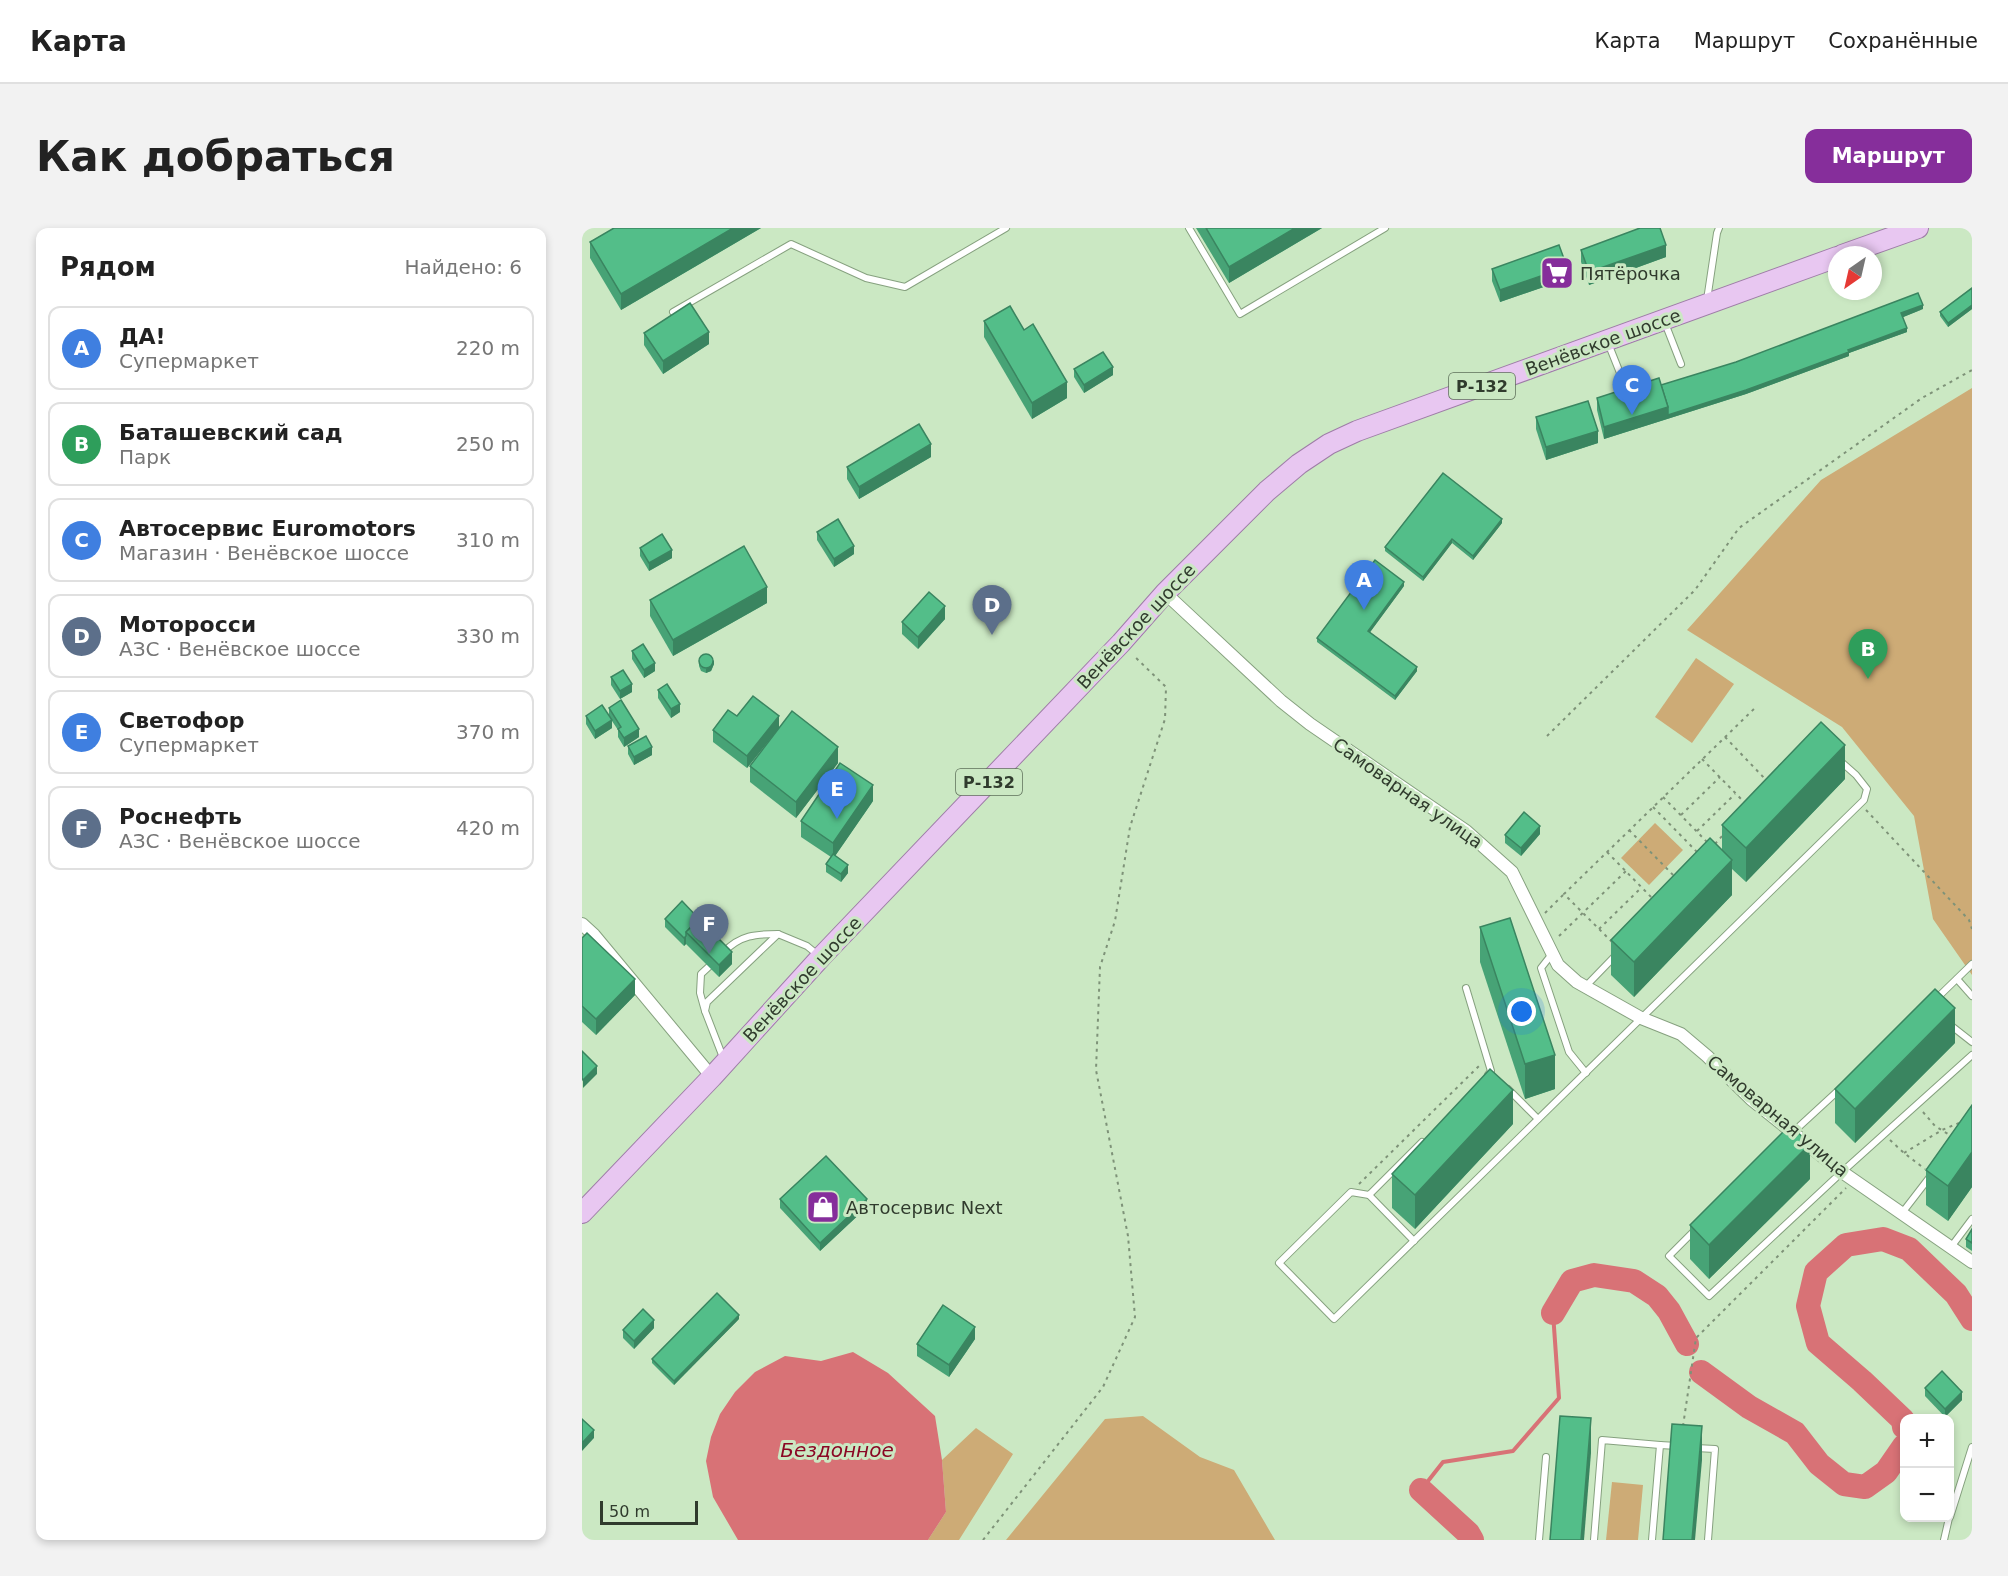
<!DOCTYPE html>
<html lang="ru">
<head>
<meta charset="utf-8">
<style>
	body { margin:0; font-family:"DejaVu Sans",sans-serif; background:#f2f2f2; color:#222 }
	.controls { position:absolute; right:18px; bottom:18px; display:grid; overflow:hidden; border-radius:12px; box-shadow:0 3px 9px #0003 }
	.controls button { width:54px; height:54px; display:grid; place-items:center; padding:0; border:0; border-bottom:2px solid #e0e0e0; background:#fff; color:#222; font:30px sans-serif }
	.compass { position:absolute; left:1246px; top:18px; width:54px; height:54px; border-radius:50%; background:#fff; box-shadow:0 3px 9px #0003; rotate:214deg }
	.scale { position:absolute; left:18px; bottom:15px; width:98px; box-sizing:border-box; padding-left:6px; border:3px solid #303b2d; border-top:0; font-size:16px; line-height:21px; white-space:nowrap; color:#303b2d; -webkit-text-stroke:4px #cbe8c3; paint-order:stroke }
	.you { position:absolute; left:940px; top:784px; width:21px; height:21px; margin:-15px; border:4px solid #fff; border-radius:50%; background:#1a73e8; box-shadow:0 0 0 9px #1a73e833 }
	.badge { display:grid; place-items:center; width:39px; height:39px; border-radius:50%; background:#862e9b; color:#fff; font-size:20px; font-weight:700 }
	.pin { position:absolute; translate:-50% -50px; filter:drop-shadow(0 2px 3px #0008) }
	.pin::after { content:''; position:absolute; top:32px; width:21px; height:18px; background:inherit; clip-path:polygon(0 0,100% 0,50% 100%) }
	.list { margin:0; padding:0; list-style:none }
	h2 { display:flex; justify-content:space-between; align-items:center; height:78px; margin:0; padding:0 24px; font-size:26px }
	h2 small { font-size:20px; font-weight:400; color:#767676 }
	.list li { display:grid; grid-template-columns:39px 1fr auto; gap:18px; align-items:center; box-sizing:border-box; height:84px; margin:0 12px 12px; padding:0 12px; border:2px solid #e0e0e0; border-radius:12px }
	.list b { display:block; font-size:22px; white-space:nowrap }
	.list p { margin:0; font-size:20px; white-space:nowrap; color:#767676 }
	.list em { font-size:20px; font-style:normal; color:#767676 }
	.map { position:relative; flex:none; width:1390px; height:1312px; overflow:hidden; border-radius:12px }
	header { display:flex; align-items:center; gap:36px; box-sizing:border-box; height:84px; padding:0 30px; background:#fff; border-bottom:2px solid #e0e0e0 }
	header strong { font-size:28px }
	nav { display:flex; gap:33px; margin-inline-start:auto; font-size:21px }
	.intro { display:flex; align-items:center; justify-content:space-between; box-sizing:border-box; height:144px; padding:0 36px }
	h1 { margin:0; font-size:42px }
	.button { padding:15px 27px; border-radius:12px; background:#862e9b; color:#fff; font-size:21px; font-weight:700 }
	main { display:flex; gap:36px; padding:0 36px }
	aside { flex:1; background:#fff; border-radius:12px; box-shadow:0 3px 9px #0003 }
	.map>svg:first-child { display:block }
	.green { fill:#cdab76 }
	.water { fill:#d87276 }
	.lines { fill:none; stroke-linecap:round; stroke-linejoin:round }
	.stream { stroke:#d87276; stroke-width:4 }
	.river { stroke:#d87276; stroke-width:24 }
	.service-casing { stroke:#86a17f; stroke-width:8 }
	.minor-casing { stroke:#86a17f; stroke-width:14 }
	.primary-casing { stroke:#9e7da7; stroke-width:22 }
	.path { stroke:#7e9278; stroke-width:2; stroke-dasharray:3 4.5; stroke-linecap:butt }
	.service { stroke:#fff; stroke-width:6 }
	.minor { stroke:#fff; stroke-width:12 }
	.primary { stroke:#e8c7f1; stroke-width:20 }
	.wall { fill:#47a376 }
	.shaded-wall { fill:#3a8560 }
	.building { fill:#53be89; stroke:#3a8560; stroke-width:1.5 }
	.labels { text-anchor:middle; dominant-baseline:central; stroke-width:6; stroke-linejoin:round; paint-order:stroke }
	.shield { fill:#cbe8c3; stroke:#5e6f5a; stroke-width:1.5 }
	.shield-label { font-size:16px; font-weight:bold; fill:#303b2d }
	.poi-label { font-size:18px; fill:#303b2d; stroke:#cbe8c3; text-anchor:start }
	.street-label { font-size:18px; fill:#303b2d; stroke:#cbe8c3 }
	.water-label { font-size:20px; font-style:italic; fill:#8a0724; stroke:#cbe8c3 }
</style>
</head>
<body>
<header>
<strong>Карта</strong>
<nav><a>Карта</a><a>Маршрут</a><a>Сохранённые</a></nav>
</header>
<div class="intro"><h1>Как добраться</h1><a class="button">Маршрут</a></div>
<main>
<aside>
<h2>Рядом<small>Найдено: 6</small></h2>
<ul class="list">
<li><span class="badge" style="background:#3f7fe0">A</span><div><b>ДА!</b><p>Супермаркет</p></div><em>220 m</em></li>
<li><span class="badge" style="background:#2e9e5b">B</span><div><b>Баташевский сад</b><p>Парк</p></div><em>250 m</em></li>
<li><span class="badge" style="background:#3f7fe0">C</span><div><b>Автосервис Euromotors</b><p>Магазин · Венёвское шоссе</p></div><em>310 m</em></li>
<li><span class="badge" style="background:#5c6f8a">D</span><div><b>Моторосси</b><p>АЗС · Венёвское шоссе</p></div><em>330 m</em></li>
<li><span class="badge" style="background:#3f7fe0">E</span><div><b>Светофор</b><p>Супермаркет</p></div><em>370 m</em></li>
<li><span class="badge" style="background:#5c6f8a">F</span><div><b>Роснефть</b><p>АЗС · Венёвское шоссе</p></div><em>420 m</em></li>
</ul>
</aside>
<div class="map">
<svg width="1390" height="1312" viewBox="0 0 1390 1312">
	<rect width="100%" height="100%" fill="#cbe8c3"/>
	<g class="green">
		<polygon points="1390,160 1390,747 1351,691 1332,588 1260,499 1105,402 1239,252"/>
		<polygon points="1114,430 1152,456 1110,515 1073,489"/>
		<polygon points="1073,595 1101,622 1067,657 1039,630"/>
		<polygon points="561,1188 618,1229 652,1242 693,1312 424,1312 523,1191"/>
		<polygon points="394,1200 431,1226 377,1312 346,1312 364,1284 360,1232"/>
		<polygon points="1030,1254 1061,1257 1056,1312 1024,1312"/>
	</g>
	<polygon class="water" points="271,1124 306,1145 353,1188 360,1232 364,1284 346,1312 156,1312 131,1269 124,1233 129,1209 138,1186 153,1164 173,1144 203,1128 239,1133"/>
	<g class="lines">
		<polyline class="stream" points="839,1262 861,1234 931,1223 977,1170 971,1085"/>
		<g class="river">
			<polyline points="971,1085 990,1053 1012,1047 1052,1053 1075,1068 1087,1083 1105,1116"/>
			<polyline points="1119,1144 1167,1179 1213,1205 1237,1236 1262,1256 1283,1259 1304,1244 1322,1218"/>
			<polyline points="1322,1199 1321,1192 1280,1153 1236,1115 1226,1078 1234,1044 1264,1017 1301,1011 1327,1021 1374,1066 1390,1091"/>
			<polyline points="839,1262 886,1305 890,1312"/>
		</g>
		<defs>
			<g id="service">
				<polyline points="607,0 658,86 803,0"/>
				<polyline points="1125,72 1135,5 1137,0"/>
				<polyline points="91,84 209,16 284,50 323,59 424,0"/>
				<polyline points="1083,95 1099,136"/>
				<polyline points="1026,115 1046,165"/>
				<path d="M 142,724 C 158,707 174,706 196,706"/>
				<polyline points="970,726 959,740 987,824 1004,845"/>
				<polyline points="1375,751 1390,768"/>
				<polyline points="1003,759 1034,727"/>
				<polyline points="884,760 909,843 906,847"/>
				<polyline points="1354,771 1390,736"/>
				<polyline points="123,783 118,765 119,746 133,733"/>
				<polyline points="1367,796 1390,814"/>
				<polyline points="142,832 123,783 125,774 196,706 225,718 236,727"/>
				<polyline points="926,861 956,891"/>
				<polyline points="1209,906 1259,860"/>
				<polyline points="840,914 787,967 769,964 697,1035 752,1091 1282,572 1285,561 1274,547 1257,532"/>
				<polyline points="787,967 832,1013"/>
				<polyline points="1320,985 1347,950"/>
				<polyline points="1113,1002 1087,1028 1127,1068 1260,944 1390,827"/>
				<polyline points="1369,1019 1390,991"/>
				<polyline points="1114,1220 1133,1221 1126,1312"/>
				<polyline points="1368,1289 1390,1219"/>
				<polyline points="957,1312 964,1229"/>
				<polyline points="1012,1312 1020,1212 1078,1217"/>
				<polyline points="1070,1312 1078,1217 1095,1218"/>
				<polyline points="1362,1312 1367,1290"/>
			</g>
			<g id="minor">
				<polyline points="583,365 699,473 728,496 884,603 930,644 976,737 995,754 1059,790 1099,806 1125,828 1169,871 1260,944 1390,1034"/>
				<polyline points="0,696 12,707 130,849"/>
			</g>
			<g id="primary">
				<polyline points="1260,27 1336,0"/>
				<polyline points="0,985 130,849 239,729 539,415 583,365 685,263 717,236 747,216 775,203 1255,29"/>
			</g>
		</defs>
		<use href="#service" class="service-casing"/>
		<use href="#minor" class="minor-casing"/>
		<use href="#primary" class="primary-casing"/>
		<g class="path">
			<polyline points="965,508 1113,362 1157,300 1340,170 1390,142"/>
			<polyline points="1143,509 1186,554"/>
			<polyline points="1120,531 1164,576"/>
			<polyline points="1197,538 1208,528"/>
			<polyline points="1081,569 1125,614"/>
			<polyline points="1071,579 1115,624"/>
			<polyline points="1284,582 1387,692 1390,701"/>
			<polyline points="1099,587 1138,549"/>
			<polyline points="1047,602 1094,650"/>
			<polyline points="1115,603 1153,566"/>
			<polyline points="1133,616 1141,607"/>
			<polyline points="1025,624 1071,671"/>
			<polyline points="963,685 982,666"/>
			<polyline points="1017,701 1060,659"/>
			<polyline points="977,708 1044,643"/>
			<polyline points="1030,714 982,666 1175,478"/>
			<polyline points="1341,884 1353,898 1371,909"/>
			<polyline points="1308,912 1322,925 1343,941"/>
			<polyline points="1322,925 1360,902 1377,895"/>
			<polyline points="777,956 897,838"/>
			<polyline points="1101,1198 1114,1110 1264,960"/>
			<polyline points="401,1312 521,1159 553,1089 546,1008 514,842 518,739 533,693 548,599 583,491 584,459 551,427"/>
		</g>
		<use href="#service" class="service"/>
		<use href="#minor" class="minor"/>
		<use href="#primary" class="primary"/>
	</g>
	<g class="wall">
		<polygon points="32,0 179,0 39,82 8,30 8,14"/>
		<polygon points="614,0 740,0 647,55"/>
		<polygon points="999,22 1084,29 1007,57 999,34"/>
		<polygon points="910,41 985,51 918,74 910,53"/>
		<polygon points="1390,60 1390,81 1366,99 1358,88 1358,84"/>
		<polygon points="1341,81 1321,89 1325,104 1267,125 1267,128 1164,166 1022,211 1015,182 1015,170 1079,157"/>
		<polygon points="402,93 442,102 485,170 450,191 402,109"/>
		<polygon points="62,105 127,116 81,146 62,117"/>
		<polygon points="492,141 531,147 502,165 492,149"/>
		<polygon points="954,189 1016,215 964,232 954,201"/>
		<polygon points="349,229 277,271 265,251 265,239"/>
		<polygon points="920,295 891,332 870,315 841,353 803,323 803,319"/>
		<polygon points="235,304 272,326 252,339 235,312"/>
		<polygon points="58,320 90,330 67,343 58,328"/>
		<polygon points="822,358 788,404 835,443 813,472 735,414 735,410"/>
		<polygon points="68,372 185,375 91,428 68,388"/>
		<polygon points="363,391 336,421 320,406 320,394"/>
		<polygon points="50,423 73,443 62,450 50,431"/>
		<polygon points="117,434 132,436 129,443 124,445 119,443 117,438"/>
		<polygon points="29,449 50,464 38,471 29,457"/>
		<polygon points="76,462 98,484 89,490 76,470"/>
		<polygon points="27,480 57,509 42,519 36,509 36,502 30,493 30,500 13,511 4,496 4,488 27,487"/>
		<polygon points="155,488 197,500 165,540 131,514 131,502"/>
		<polygon points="46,518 70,527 52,537 46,526"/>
		<polygon points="256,535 214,590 168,554 168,538"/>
		<polygon points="1263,551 1164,654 1150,641 1150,667 1052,769 1029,747 1029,712 1140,623 1140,597"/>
		<polygon points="291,573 253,628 266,645 259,654 244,644 244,636 249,629 219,609 219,593"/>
		<polygon points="958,606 939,628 923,615 923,607"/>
		<polygon points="100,673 150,736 137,749 104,716 102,718 83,699 83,691"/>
		<polygon points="898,699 973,861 943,871 898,734"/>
		<polygon points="0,710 53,767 14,807 0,794"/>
		<polygon points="1373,815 1273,915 1253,895 1253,861"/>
		<polygon points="1390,877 1390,959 1366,993 1344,977 1344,942"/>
		<polygon points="931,896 833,1001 810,980 810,946"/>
		<polygon points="1228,951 1127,1051 1108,1031 1108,997"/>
		<polygon points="198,971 285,979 238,1023 198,980"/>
		<polygon points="1390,1001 1390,1023 1384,1019 1384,1011"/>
		<polygon points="157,1091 92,1157 70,1135 70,1131"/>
		<polygon points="72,1100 52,1121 41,1110 41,1102"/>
		<polygon points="393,1111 367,1149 335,1128 335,1116"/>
		<polygon points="1343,1160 1380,1172 1363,1189 1343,1168"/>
	</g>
	<g class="shaded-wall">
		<polygon points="151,0 179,0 39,82 39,66"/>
		<polygon points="713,0 740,0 647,55 647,39"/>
		<polygon points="1084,17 1084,29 1007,57 1007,44"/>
		<polygon points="985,39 985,51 918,74 918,62"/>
		<polygon points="1341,77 1341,81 1319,90 1319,85"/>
		<polygon points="1390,77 1390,81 1366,99 1366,95"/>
		<polygon points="1325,100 1325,104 1267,125 1267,128 1164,166 1022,211 1022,199 1266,122"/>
		<polygon points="127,104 127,116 81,146 81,133"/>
		<polygon points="531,139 531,147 502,165 502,157"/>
		<polygon points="485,154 485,170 450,191 450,175"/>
		<polygon points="1016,203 1016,215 964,232 964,219"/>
		<polygon points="349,216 349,229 277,271 277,259"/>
		<polygon points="920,291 920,295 891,332 891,328"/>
		<polygon points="870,311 870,315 841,353 841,349"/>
		<polygon points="272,318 272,326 252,339 252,331"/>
		<polygon points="90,322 90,330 67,343 67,335"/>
		<polygon points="822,354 822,358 786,407 786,403"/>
		<polygon points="185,359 185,375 91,428 91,412"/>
		<polygon points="363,378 363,391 336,421 336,409"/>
		<polygon points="132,432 132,436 129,443 124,445 124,441"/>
		<polygon points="73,435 73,443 62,450 62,442"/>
		<polygon points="835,439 835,443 813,472 813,468"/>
		<polygon points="50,456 50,464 38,471 38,463"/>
		<polygon points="98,476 98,484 89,490 89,481"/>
		<polygon points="197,488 197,500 165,540 165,528"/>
		<polygon points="30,492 30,500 13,511 13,503"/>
		<polygon points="57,501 57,509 42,519 42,510"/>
		<polygon points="1263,517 1263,551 1164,654 1164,620"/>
		<polygon points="70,519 70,527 52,537 52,529"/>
		<polygon points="256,519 256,535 214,590 214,574"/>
		<polygon points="291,557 291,573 251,631 251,615"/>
		<polygon points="958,598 958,606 939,628 939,620"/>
		<polygon points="1150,632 1150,667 1052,769 1052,734"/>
		<polygon points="266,637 266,645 259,654 259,646"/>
		<polygon points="104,708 104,716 102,718 102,710"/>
		<polygon points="150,724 150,736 137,749 137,737"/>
		<polygon points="53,751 53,767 14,807 14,791"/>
		<polygon points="1373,780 1373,815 1273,915 1273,881"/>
		<polygon points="973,827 973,861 943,871 943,836"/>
		<polygon points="15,838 15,846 1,860 1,852"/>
		<polygon points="931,862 931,896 833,1001 833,967"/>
		<polygon points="1228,916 1228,951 1127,1051 1127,1017"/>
		<polygon points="1390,924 1390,959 1366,993 1366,958"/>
		<polygon points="285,971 285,979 238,1023 238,1015"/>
		<polygon points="157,1087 157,1091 92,1157 92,1153"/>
		<polygon points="72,1092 72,1100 52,1121 52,1113"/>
		<polygon points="393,1099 393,1111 367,1149 367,1137"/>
		<polygon points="1380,1164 1380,1172 1363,1189 1363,1181"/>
		<polygon points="1009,1190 1009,1225 1002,1312 999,1312"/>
		<polygon points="1120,1198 1120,1232 1113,1312 1110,1312"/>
		<polygon points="12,1202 12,1210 0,1223 0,1215"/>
	</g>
	<g class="building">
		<polygon points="32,0 151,0 39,66 8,14"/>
		<polygon points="624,0 713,0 647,39"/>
		<polygon points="1058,0 1078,0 1084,17 1007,44 999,22"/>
		<polygon points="977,17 985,39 918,62 910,41"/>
		<polygon points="1390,60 1390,77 1366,95 1358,84"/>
		<polygon points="1336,65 1341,77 1319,85 1325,100 1266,122 1267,124 1164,162 1086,187 1086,179 1079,157 1154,134"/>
		<polygon points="108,75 127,104 81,133 62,105"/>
		<polygon points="428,78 442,102 451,96 485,154 450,175 402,93"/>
		<polygon points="521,124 531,139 502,157 492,141"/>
		<polygon points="1077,150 1086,179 1022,199 1015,170"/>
		<polygon points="1006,173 1016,203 964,219 954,189"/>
		<polygon points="337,196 349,216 277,259 265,239"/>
		<polygon points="861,245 920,291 891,328 870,311 841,349 803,319"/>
		<polygon points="256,291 272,318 252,331 235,304"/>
		<polygon points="80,306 90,322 67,335 58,320"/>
		<polygon points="162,318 185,359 91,412 68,372"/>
		<polygon points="793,332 822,354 786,403 835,439 813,468 735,410"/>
		<polygon points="347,364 363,378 336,409 320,394"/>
		<polygon points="61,416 73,435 62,442 50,423"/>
		<circle cx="124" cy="433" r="7"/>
		<polygon points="41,442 50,456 38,463 29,449"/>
		<polygon points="85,456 98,476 89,481 76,462"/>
		<polygon points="171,468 197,488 165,528 131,502 146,482 155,488"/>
		<polygon points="39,472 57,501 42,510 36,501 39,499 27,480"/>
		<polygon points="20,477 30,492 13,503 4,488"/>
		<polygon points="210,483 256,519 214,574 168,538"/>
		<polygon points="1239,494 1263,517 1164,620 1140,597"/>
		<polygon points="64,508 70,519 52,529 46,518"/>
		<polygon points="258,535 291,557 251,615 219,593"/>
		<polygon points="942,584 958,598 939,620 923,607"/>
		<polygon points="1128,610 1150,632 1052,734 1029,712"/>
		<polygon points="251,626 266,637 259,646 244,636"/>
		<polygon points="100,673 119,693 117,691 104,704 104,708 102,710 83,691"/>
		<polygon points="928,690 973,827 943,836 898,699"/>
		<polygon points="117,691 150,724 137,737 104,704"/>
		<polygon points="5,705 53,751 14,791 0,778 0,710"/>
		<polygon points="1353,761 1373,780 1273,881 1253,861"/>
		<polygon points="0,823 15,838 1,852 0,850"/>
		<polygon points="908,841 931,862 833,967 810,946"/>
		<polygon points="1390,877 1390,924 1366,958 1344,942"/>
		<polygon points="1208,897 1228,916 1127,1017 1108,997"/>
		<polygon points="244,928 285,971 238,1015 198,971"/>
		<polygon points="1390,1001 1390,1015 1384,1011"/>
		<polygon points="135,1065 157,1087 92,1153 70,1131"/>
		<polygon points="361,1077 393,1099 367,1137 335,1116"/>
		<polygon points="61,1081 72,1092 52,1113 41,1102"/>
		<polygon points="1360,1143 1380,1164 1363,1181 1343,1160"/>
		<polygon points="978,1188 1009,1190 999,1312 968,1312"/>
		<polygon points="0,1191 12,1202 0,1215"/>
		<polygon points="1090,1196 1120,1198 1110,1312 1081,1312"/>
	</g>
	<defs>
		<symbol id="supermarket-square" viewBox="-11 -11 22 22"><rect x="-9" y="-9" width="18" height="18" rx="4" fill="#862e9b" stroke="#cbe8c3"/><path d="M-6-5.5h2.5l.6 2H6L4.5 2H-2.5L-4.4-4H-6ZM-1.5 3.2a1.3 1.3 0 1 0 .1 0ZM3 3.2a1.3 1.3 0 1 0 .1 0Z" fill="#fff"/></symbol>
		<symbol id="shop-square" viewBox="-11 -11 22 22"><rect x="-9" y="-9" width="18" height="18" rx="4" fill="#862e9b" stroke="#cbe8c3"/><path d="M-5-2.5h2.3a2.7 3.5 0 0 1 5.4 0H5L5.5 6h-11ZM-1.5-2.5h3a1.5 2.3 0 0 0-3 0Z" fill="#fff"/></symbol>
	</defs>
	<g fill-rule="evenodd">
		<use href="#supermarket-square" x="956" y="26" width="38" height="38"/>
		<use href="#shop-square" x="222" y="960" width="38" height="38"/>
	</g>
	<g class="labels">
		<g class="shield">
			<rect x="867" y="145" width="66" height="26" rx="4.5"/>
			<rect x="374" y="541" width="66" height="26" rx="4.5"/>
		</g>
		<g class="shield-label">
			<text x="900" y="158">Р-132</text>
			<text x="407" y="554">Р-132</text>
		</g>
		<g class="poi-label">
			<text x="998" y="45">Пятёрочка</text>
			<text x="264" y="979">Автосервис Next</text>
		</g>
		<g class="street-label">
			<text transform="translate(1021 114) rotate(-20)">Венёвское шоссе</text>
			<text transform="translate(554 398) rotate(-47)">Венёвское шоссе</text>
			<text transform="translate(826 565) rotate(35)">Самоварная улица</text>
			<text transform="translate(220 751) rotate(-47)">Венёвское шоссе</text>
			<text transform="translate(1196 888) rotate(40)">Самоварная улица</text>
		</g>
		<g class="water-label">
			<text x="255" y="1222">Бездонное</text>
		</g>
	</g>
</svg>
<div class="controls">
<button>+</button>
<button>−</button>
</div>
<svg class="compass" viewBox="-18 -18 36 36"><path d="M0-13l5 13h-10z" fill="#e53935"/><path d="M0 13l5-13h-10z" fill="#767676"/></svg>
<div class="scale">50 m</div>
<div class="you"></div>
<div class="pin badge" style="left:782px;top:382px;background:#3f7fe0">A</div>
<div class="pin badge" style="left:1286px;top:451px;background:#2e9e5b">B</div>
<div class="pin badge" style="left:1050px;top:187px;background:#3f7fe0">C</div>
<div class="pin badge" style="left:410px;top:407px;background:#5c6f8a">D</div>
<div class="pin badge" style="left:255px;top:591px;background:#3f7fe0">E</div>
<div class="pin badge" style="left:127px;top:726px;background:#5c6f8a">F</div>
</div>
</main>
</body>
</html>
